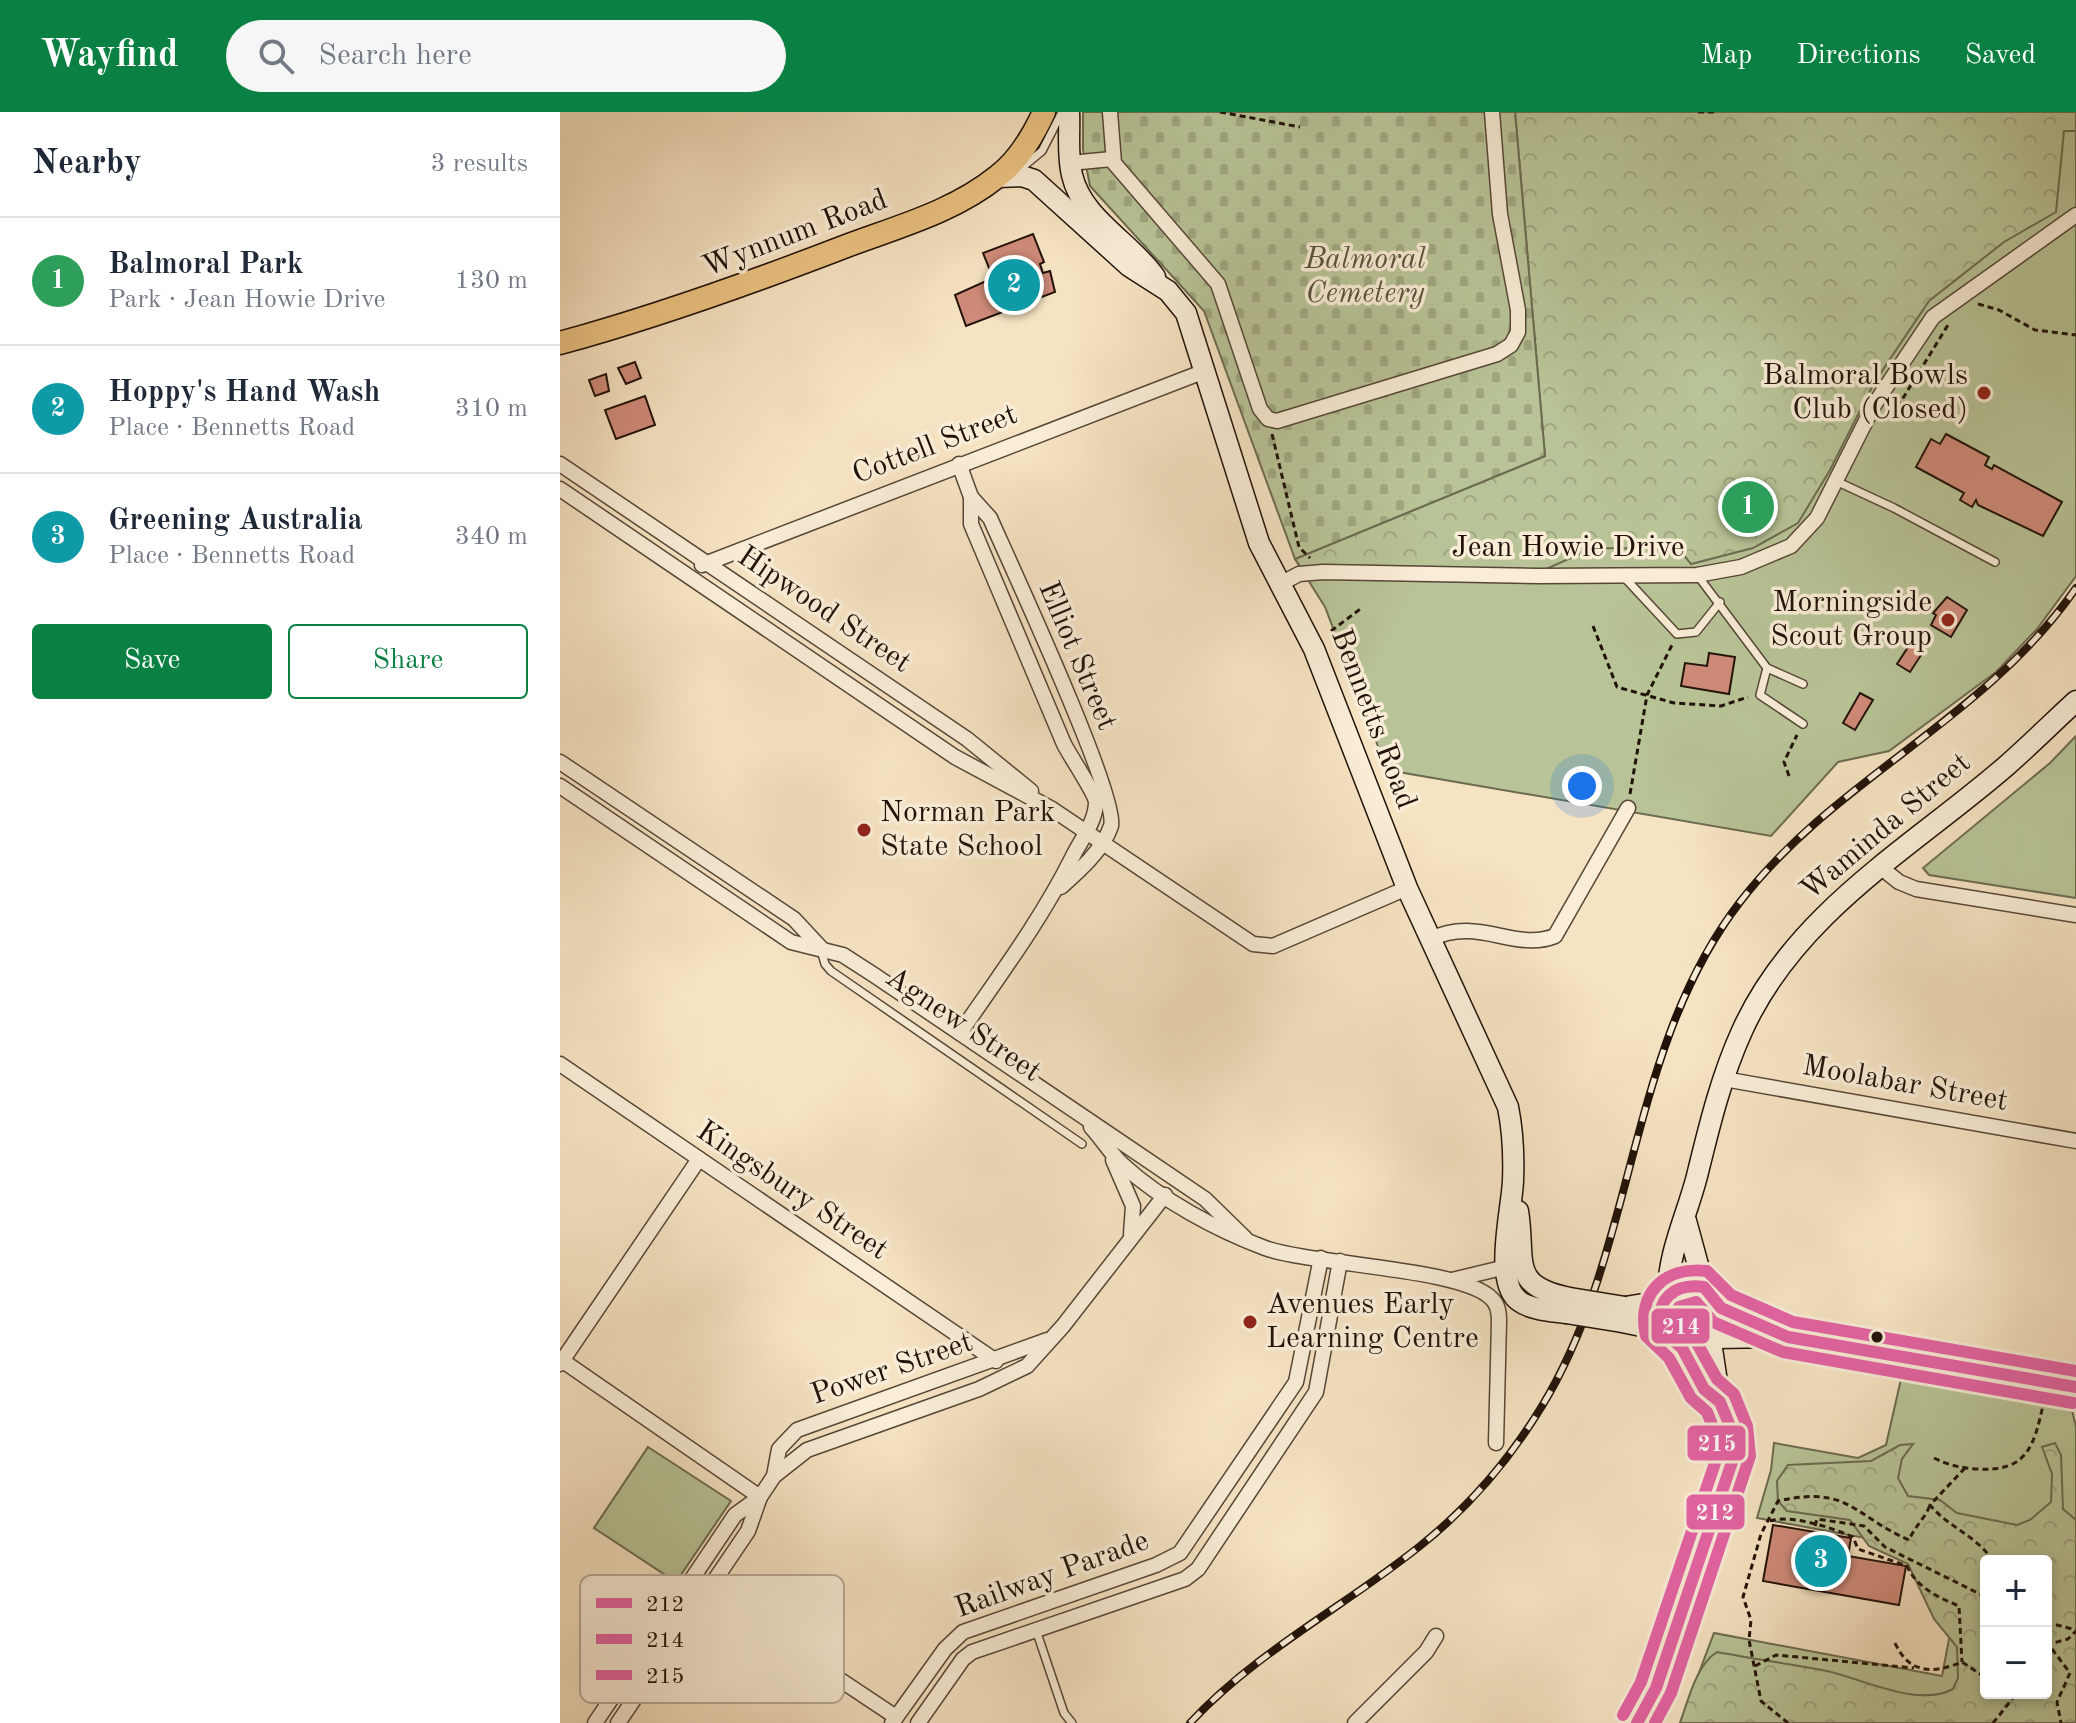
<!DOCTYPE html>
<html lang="en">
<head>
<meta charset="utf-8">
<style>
	body { margin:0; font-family:"Old Standard TT",serif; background:#f6f6f7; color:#1f2937 }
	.controls { position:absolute; right:24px; bottom:24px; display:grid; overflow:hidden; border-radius:8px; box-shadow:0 4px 12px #0003 }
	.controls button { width:72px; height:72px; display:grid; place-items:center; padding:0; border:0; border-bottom:2px solid #e0e1e3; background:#fff; color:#1f2937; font:40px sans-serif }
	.you { position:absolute; left:1022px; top:674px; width:28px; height:28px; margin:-20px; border:6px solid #fff; border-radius:50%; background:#1a73e8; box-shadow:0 0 0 12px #1a73e833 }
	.badge { display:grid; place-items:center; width:52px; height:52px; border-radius:50%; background:#0b8043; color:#fff; font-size:26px; font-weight:700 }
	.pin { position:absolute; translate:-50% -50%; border:4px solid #fff; box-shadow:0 2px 8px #0006 }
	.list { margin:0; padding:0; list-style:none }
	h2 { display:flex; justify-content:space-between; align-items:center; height:104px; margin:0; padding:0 32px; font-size:34px }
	h2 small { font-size:26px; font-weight:400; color:#747a83 }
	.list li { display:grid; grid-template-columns:52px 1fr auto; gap:24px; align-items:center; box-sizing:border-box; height:128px; padding:0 32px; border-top:2px solid #e0e1e3 }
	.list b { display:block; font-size:30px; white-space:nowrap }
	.list p { margin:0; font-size:26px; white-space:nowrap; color:#747a83 }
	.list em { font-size:26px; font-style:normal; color:#747a83 }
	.actions { display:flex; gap:16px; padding:24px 32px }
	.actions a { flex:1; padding:18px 0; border:2px solid #0b8043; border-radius:8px; text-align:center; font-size:28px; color:#0b8043 }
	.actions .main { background:#0b8043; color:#fff }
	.icon { flex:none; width:44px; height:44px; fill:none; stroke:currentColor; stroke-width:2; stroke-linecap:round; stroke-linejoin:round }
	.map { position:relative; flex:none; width:1516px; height:1611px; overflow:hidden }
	header { display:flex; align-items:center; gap:48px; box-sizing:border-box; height:112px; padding:0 40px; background:#0b8043; color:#fff }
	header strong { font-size:38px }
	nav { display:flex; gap:44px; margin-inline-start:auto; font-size:28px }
	.search { width:560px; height:72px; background:#f6f6f7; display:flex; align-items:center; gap:20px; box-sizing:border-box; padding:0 28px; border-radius:44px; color:#747a83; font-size:30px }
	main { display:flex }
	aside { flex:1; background:#fff }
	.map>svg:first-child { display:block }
	.green { fill:#b8c497; stroke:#6c6b50; stroke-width:2; fill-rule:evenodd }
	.forest { fill:url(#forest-crowns); stroke:#6c6b50; stroke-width:2; fill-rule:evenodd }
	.cemetery { fill:url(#cemetery-stones); stroke:#6c6b50; stroke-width:2 }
	.building { fill:#cf8b79; stroke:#211209; stroke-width:2 }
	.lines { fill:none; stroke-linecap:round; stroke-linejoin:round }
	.lane-casing { stroke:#564637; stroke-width:10 }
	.street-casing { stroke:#564637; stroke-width:17 }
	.secondary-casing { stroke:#211209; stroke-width:23 }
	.primary-casing { stroke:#211209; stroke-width:25 }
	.path { stroke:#211209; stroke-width:3; stroke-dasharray:6 4; stroke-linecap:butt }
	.lane { stroke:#f9edd7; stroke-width:7 }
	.street { stroke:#f9edd7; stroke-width:14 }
	.secondary { stroke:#f9edd7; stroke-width:20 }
	.primary { stroke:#ebc281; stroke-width:22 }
	.rail-casing { stroke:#211209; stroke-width:8 }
	.rail { stroke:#f9edd7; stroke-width:5; stroke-dasharray:15; stroke-linecap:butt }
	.secondary-bridge-casing { stroke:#211209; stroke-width:23; stroke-linecap:butt }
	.secondary-bridge { stroke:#f9edd7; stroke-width:20 }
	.bus-1-casing { stroke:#f9edd7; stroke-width:18 }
	.bus-2-casing { stroke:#f9edd7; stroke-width:18 }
	.bus-3-casing { stroke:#f9edd7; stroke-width:18 }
	.bus-1 { stroke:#e463a4; stroke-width:12 }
	.bus-2 { stroke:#e463a4; stroke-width:12 }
	.bus-3 { stroke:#e463a4; stroke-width:12 }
	.poi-dot { fill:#8f2418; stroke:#f9edd7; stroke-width:3 }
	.bus-dot { fill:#211209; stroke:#f9edd7; stroke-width:3 }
	.labels { text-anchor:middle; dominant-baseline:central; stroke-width:7; stroke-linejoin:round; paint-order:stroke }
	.street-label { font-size:30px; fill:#211209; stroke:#f9edd7 }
	.park-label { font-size:30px; font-style:italic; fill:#56503b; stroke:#f9edd7 }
	.poi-label { font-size:30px; fill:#211209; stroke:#f9edd7; text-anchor:end }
	.key { fill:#f9edd7; stroke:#b8ab99; stroke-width:2 }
	.key-label { font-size:22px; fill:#211209 }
	.line-badge { stroke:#f9edd7; stroke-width:3 }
	.badge-label { font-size:22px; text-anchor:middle; font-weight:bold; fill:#fff }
</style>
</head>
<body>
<header>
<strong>Wayfind</strong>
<div class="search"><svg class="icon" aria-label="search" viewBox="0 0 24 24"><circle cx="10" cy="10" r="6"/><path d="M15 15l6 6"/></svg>Search here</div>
<nav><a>Map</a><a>Directions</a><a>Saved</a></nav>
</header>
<main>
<aside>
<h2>Nearby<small>3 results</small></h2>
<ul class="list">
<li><span class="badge" style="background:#2e9e5b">1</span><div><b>Balmoral Park</b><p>Park · Jean Howie Drive</p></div><em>130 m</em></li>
<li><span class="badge" style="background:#0f9aa8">2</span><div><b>Hoppy's Hand Wash</b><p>Place · Bennetts Road</p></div><em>310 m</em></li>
<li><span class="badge" style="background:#0f9aa8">3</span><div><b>Greening Australia</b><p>Place · Bennetts Road</p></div><em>340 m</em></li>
</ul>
<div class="actions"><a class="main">Save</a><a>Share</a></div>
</aside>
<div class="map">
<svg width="1516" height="1611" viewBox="0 0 1516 1611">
	<defs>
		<pattern id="forest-crowns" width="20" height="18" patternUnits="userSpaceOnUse" patternTransform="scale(2)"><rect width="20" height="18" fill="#b8c497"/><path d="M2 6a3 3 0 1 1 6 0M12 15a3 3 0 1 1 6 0" fill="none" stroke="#9ea781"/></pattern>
		<pattern id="cemetery-stones" width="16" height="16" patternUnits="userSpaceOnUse" patternTransform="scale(2)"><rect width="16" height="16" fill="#b8c497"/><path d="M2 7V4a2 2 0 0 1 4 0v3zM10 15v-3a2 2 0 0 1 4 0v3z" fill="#9ea781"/></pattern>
	</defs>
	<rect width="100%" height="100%" fill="#f6e3c2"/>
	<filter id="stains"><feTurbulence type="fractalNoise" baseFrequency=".0025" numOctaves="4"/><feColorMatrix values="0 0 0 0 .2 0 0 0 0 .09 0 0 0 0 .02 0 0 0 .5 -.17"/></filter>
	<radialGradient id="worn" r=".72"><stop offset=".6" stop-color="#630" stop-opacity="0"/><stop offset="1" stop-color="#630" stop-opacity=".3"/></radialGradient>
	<g class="green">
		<polygon points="955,0 1516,0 1516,464 1477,517 1436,560 1329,639 1278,650 1211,724 827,658 765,495 735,447 985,344"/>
		<polygon points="1516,624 1516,786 1369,763 1363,756 1490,651"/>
		<path d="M 1341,1267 L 1512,1298 L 1516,1315 L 1516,1611 L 1120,1611 L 1154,1521 L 1382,1564 L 1397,1485 L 1354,1435 L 1197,1406 L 1211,1358 L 1214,1331 L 1298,1346 L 1326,1333 ZM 1426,1449 L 1486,1449 L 1486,1581 L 1426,1581 Z"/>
		<polygon points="88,1335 171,1389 116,1470 34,1416"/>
	</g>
	<g class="forest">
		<polygon points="955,0 1516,0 1516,19 1504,19 1496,100 1444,130 1369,189 1314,271 1270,358 1238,411 1193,436 1131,452 1119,437 1033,436 984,458 749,467 735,447 985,344"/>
		<path d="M 1495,1331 L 1501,1343 L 1503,1397 L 1516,1408 L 1516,1611 L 1120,1611 C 1128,1589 1136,1553 1157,1540 C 1194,1547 1231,1552 1267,1559 C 1303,1567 1358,1596 1393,1577 L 1398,1566 L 1397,1535 L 1374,1507 L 1348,1452 L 1309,1434 L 1290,1408 L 1227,1399 L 1218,1389 L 1217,1369 L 1228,1353 L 1311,1349 L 1340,1333 L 1353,1332 L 1342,1347 L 1338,1366 L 1348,1384 L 1380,1388 L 1397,1401 L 1457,1413 L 1470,1408 L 1491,1390 L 1492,1362 L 1482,1335 ZM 1486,1449 L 1486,1581 L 1426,1581 L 1426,1449 Z"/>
	</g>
	<polygon class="cemetery" points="523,0 955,0 985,344 735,447 644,199 530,74 523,38"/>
	<g class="building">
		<polygon points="473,122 484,150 480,152 483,161 490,159 495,180 406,214 395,183 433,166 423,141"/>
		<polygon points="75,250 81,266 66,272 58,256"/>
		<polygon points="46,262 49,279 35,284 29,268"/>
		<polygon points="85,284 95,313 56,327 45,298"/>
		<polygon points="1386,322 1429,345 1425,353 1432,357 1434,353 1502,390 1483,424 1418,393 1416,388 1412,395 1400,388 1404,381 1356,355 1371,327 1380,332"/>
		<polygon points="1387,485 1407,498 1391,525 1371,513 1376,503 1373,501"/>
		<polygon points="1354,526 1359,526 1367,534 1350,560 1337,552"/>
		<polygon points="1149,541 1175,545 1169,582 1121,574 1125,551 1147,554"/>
		<polygon points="1300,581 1313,588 1295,618 1283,611"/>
		<polygon points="1213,1413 1291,1426 1288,1444 1346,1454 1339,1493 1203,1469"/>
	</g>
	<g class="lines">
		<defs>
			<g id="lane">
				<polyline points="459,58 482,39 502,0"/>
				<polyline points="1278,370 1334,396 1435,450"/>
				<polyline points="1138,464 1207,556 1243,572"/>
				<polyline points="1065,466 1117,522 1136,520 1160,490"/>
				<polyline points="1207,556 1200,583 1243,612"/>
				<polyline points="261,838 265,852 271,859 522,1032"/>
				<polyline points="476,1518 504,1601 512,1611"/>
			</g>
			<g id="street">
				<polyline points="550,0 554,51 658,172 700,297 708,307 717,309 937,242 951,233 958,220 958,198 940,102 932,0"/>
				<polyline points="510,51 552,47"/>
				<polyline points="0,352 407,627 471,679"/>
				<path d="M 399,352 L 411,385 L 411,412 L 504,632 C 510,644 535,681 536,690 C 536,710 520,729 512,746 C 481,808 439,864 400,921"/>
				<polyline points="0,377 395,645 492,697 693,832 713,834 847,776"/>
				<path d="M 411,385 L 430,406 C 449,449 559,686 551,714 C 543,738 519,759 501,775"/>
				<polyline points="142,453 645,259"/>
				<polyline points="720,472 739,462 763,460 979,464 1137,463 1181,455 1231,434 1257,406 1314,293 1373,205 1516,103"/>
				<polyline points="0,650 234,807 261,836"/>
				<polyline points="0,674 231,830 283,843 314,863 645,1087 685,1126"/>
				<polyline points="1319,754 1339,770 1356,777 1516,803"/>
				<path d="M 871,827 C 918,804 955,840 995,824 L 1068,696"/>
				<polyline points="0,952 436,1249"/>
				<polyline points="1164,967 1516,1029"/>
				<path d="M 531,1015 C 542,1027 551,1042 563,1053 C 601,1088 657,1118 705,1136 C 753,1153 900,1156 931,1186 C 938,1192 939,1200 939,1209 L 936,1331"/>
				<polyline points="553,1048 573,1094 571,1122"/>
				<polyline points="892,1168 946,1155"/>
				<polyline points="0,1247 200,1385"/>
				<polyline points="0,1252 139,1047"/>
				<polyline points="214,1364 219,1337 237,1318 487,1228"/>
				<polyline points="148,1480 336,1605"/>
				<polyline points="35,1611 175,1403 200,1385"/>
				<polyline points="58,1611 188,1419 200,1385 214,1364 247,1338 419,1277 467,1254 503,1214 605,1083"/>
				<polyline points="332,1611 385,1537 403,1520 596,1453 620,1441 736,1270 761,1146"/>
				<polyline points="358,1611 403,1547 412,1540 625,1467 638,1457 756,1280 780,1149"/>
				<polyline points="795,1611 866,1540 876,1524"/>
			</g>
			<g id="secondary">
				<path d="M 509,0 C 510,20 507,43 512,63 C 522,107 571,130 595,165"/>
				<path d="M 437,65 L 462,64 L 474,68 L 569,154 L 608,179 L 626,201 L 699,431 L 754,537 L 847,776 L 948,995 C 953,1020 954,1044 953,1069 C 952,1097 933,1170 959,1189 C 971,1198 992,1199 1006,1201"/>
				<path d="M 958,1099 C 966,1149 948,1174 1010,1186"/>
				<polyline points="1126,1109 1144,1175"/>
				<circle cx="1130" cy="1205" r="32"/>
				<path d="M 1108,1181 C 1108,1141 1127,1103 1137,1064 C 1149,1015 1161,965 1182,919 C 1235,801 1351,736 1445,655 C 1469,634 1492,611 1516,589"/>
				<polyline points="1065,1195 1102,1189"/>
				<polyline points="1161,1196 1224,1223"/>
				<polyline points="1062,1210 1101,1218"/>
				<polyline points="1154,1226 1228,1225 1516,1275"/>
				<polyline points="1122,1236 1144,1277 1160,1290"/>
				<polyline points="1077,1611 1096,1576 1173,1352 1172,1319 1160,1290 1151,1230"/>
			</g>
			<path id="primary" d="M 0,231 C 99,204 193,170 289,133 C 340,114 395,99 438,64 C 459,48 473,24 484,0"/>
		</defs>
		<use href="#lane" class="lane-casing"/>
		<use href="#street" class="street-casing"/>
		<use href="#secondary" class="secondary-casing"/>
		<use href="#primary" class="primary-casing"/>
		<g class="path">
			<polyline points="660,0 740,15"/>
			<polyline points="1138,0 1158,0"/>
			<polyline points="1418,192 1439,198 1475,218 1516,223"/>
			<polyline points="1323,309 1340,291 1388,213"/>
			<polyline points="712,322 739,435 750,446"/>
			<polyline points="1033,514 1057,575 1114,591 1161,594 1188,585"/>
			<polyline points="771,519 803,495"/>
			<polyline points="1229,664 1224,650 1237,623"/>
			<polyline points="1070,682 1087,583 1112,533"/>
			<path d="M 1374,1346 C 1388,1353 1401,1356 1417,1357 C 1469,1360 1474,1333 1484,1289"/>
			<path d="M 1405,1356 L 1370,1393 C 1389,1416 1416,1423 1433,1449"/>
			<path d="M 1210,1409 C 1231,1402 1273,1416 1293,1425 L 1298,1437 L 1347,1454 C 1356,1475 1379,1486 1399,1494 L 1402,1550"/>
			<polyline points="1255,1414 1257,1407 1304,1414 1325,1435 1426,1485"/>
			<polyline points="1486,1515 1497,1513 1516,1518"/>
			<polyline points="1486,1529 1510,1561 1497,1590 1501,1611"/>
			<path d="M 1335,1531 C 1349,1562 1373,1562 1402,1550 L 1426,1566"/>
			<polyline points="1486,1533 1508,1527 1516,1519"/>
			<polyline points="1195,1554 1216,1543 1354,1556"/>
			<path d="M 1228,1611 L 1201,1589 L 1189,1528 L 1191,1508 L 1183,1485 L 1201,1422 L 1218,1389 C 1289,1373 1292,1403 1349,1428 C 1355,1414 1366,1405 1370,1393"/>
			<polyline points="1433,1611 1457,1581"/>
		</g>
		<use href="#lane" class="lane"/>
		<use href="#street" class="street"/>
		<use href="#secondary" class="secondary"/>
		<use href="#primary" class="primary"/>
		<defs>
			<path id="rail" d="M 630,1611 C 697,1539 784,1495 860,1434 C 909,1395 950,1347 982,1294 C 1077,1138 1066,938 1180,790 C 1276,665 1424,609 1516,476"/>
		</defs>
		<use href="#rail" class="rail-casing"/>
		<use href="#rail" class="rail"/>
		<defs>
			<g id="secondary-bridge">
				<polyline points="1010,1186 1065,1195"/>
				<polyline points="1006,1201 1062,1210"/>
			</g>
		</defs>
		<use href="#secondary-bridge" class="secondary-bridge-casing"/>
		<use href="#secondary-bridge" class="secondary-bridge"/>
		<defs>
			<path id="bus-1" d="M 1077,1611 L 1096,1576 L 1174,1344 L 1172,1319 L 1160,1290 L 1144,1277 L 1122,1236 L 1101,1218 C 1095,1187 1114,1171 1144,1175 L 1161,1196 L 1228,1225 L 1516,1275"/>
			<polyline id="bus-2" points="1095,1611 1111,1581 1190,1344 1187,1314 1174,1282 1157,1267 1134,1226 1116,1210 1119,1195 1136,1190 1153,1210 1223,1240 1513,1291"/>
			<path id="bus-3" d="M 1063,1603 L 1081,1570 L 1158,1342 L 1156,1323 L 1147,1300 L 1131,1286 L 1109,1246 L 1086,1224 C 1076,1181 1105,1154 1147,1159 L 1171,1183 L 1233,1210 L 1516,1259"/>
		</defs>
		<use href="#bus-1" class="bus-1-casing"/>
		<use href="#bus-2" class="bus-2-casing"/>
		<use href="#bus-3" class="bus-3-casing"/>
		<use href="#bus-1" class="bus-1"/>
		<use href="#bus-2" class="bus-2"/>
		<use href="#bus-3" class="bus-3"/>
	</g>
	<g class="poi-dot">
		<circle cx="1424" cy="281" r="8"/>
		<circle cx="1388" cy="508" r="8"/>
		<circle cx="304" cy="718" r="8"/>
		<circle cx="690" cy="1210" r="8"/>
	</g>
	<circle class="bus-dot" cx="1317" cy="1225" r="7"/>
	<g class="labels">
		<g class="street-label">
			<text transform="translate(235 122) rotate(-21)">Wynnum Road</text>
			<text transform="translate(375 333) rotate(-21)">Cottell Street</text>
			<text x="1008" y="436">Jean Howie Drive</text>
			<text transform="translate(264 498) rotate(34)">Hipwood Street</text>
			<text transform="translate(517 544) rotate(67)">Elliot Street</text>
			<text transform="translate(813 607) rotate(69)">Bennetts Road</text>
			<text transform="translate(1326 715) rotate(-40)">Waminda Street</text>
			<text transform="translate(403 913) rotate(34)">Agnew Street</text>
			<text transform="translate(1345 972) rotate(10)">Moolabar Street</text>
			<text transform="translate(232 1079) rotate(34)">Kingsbury Street</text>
			<text transform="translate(332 1257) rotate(-19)">Power Street</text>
			<text transform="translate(492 1463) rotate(-20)">Railway Parade</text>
		</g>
		<g class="park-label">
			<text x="805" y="148">Balmoral<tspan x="805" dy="34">Cemetery</tspan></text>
		</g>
		<g class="poi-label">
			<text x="1408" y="264">Balmoral Bowls<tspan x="1408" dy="34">Club (Closed)</tspan></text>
			<text x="1372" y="491">Morningside<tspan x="1372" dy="34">Scout Group</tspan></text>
			<text x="320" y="701" text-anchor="start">Norman Park<tspan x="320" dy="34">State School</tspan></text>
			<text x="706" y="1193" text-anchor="start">Avenues Early<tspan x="706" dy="34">Learning Centre</tspan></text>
		</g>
	</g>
	<rect x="20" y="1463" width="264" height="128" rx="12" class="key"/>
	<rect x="36" y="1486" width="36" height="10" fill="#e463a4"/>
	<rect x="36" y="1522" width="36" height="10" fill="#e463a4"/>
	<rect x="36" y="1558" width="36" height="10" fill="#e463a4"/>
	<g class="key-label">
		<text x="86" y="1499">212</text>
		<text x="86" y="1535">214</text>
		<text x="86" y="1571">215</text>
	</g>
	<g class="line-badge">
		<rect x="1090" y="1195" width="61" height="38" rx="8" fill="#e463a4"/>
		<rect x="1126" y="1312" width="61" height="38" rx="8" fill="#e463a4"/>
		<rect x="1125" y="1381" width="61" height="38" rx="8" fill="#e463a4"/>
	</g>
	<g class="badge-label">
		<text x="1121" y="1222">214</text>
		<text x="1157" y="1339">215</text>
		<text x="1155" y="1408">212</text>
	</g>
	<rect width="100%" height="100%" filter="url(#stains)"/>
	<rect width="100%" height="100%" fill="url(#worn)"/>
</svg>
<div class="controls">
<button>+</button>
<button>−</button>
</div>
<div class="you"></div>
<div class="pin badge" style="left:1188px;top:395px;background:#2e9e5b">1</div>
<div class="pin badge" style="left:454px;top:173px;background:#0f9aa8">2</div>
<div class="pin badge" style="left:1261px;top:1449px;background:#0f9aa8">3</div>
</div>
</main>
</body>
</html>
